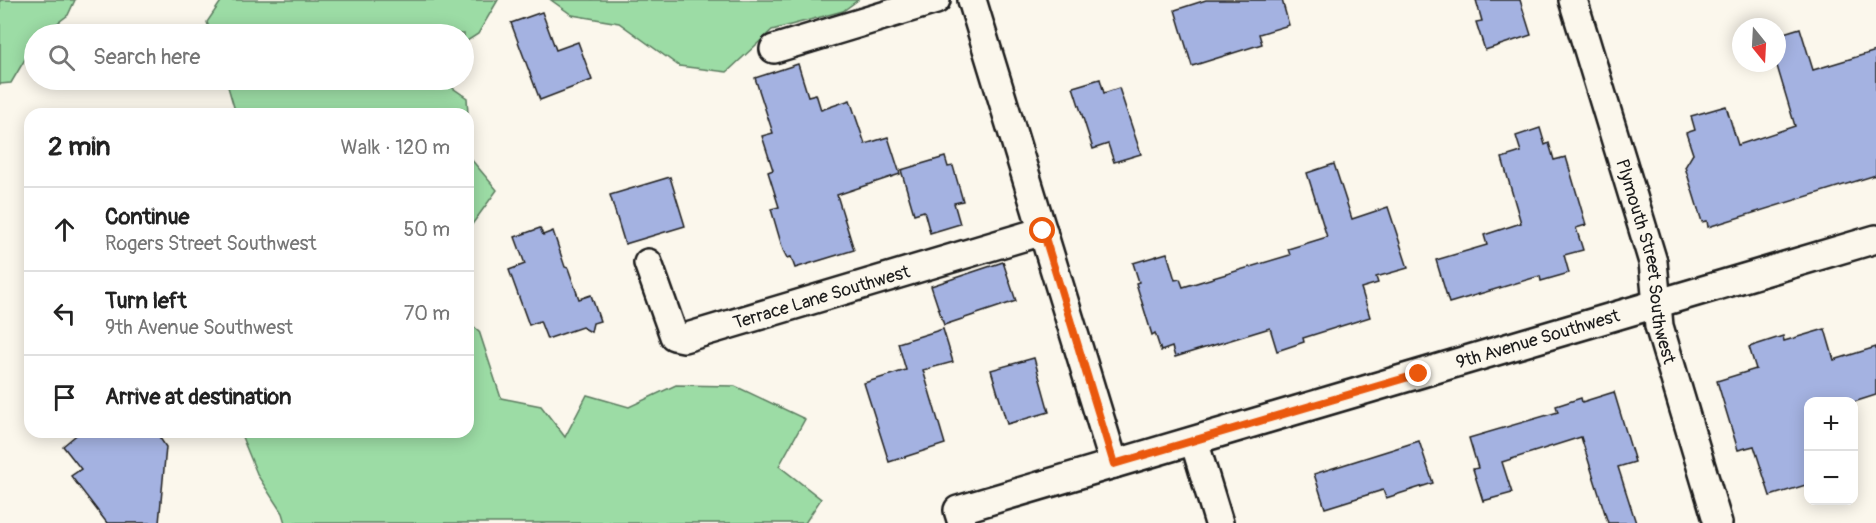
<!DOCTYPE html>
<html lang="en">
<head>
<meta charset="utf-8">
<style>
	body { margin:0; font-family:Pangolin,sans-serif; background:#f2f2f2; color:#222 }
	.controls { position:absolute; right:18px; bottom:18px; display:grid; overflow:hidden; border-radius:12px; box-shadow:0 3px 15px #0003 }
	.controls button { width:54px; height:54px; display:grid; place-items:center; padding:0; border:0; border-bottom:2px solid #e0e0e0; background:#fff; color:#222; font:30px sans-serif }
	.compass { position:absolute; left:1732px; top:18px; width:54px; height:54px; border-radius:50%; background:#fff; box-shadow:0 3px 15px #0003; rotate:162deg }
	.stop { position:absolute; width:18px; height:18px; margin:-14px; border:4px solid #ea580c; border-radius:50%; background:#fff }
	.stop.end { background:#ea580c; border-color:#fff; box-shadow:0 2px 6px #0008 }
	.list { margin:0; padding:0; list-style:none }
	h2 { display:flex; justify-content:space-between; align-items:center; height:78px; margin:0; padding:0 24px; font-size:26px }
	h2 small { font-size:20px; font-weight:400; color:#767676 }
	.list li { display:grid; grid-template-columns:39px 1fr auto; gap:18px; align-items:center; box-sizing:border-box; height:84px; padding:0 24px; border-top:2px solid #e0e0e0 }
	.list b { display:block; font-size:22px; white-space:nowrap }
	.list p { margin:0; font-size:20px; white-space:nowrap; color:#767676 }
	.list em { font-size:20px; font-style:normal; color:#767676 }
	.icon { flex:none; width:33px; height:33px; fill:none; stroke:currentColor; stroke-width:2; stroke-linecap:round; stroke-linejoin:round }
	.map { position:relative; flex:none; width:1876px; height:523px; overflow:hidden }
	.search { position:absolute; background:#fff; box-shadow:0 3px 15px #0003; left:24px; top:24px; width:450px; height:66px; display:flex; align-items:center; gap:15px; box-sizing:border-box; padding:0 21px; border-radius:33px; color:#767676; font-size:22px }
	.panel { position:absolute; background:#fff; box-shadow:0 3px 15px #0003; left:24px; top:108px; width:450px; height:330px; border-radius:18px }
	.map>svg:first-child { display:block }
	.green { fill:#9cdca5; stroke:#5c7c60; stroke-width:1.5 }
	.building { fill:#a4b2e1; stroke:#1c1c1c; stroke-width:1.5 }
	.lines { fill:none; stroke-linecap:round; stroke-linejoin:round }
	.minor-casing { stroke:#1c1c1c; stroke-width:32 }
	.minor { stroke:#fbf7ec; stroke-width:27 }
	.route { stroke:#ea580c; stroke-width:8 }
	.labels { text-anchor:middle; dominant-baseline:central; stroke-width:4.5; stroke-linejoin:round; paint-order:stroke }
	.street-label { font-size:18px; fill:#1c1c1c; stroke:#fbf7ec }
</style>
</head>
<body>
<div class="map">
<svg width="1876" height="523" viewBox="0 0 1876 523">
	<rect width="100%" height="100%" fill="#fbf7ec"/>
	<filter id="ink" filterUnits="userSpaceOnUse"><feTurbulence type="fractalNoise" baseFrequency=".0167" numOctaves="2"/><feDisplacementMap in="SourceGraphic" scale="12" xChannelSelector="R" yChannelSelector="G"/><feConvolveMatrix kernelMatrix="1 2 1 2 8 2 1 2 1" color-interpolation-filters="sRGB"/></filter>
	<g filter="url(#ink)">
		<g class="green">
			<polygon points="0,0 75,0 68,15 43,34 34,34 34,44 11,83 0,84"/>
			<polygon points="222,0 498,0 478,34 464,43 464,34 211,34 207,22"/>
			<polygon points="551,0 858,0 843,11 772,30 727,72 679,66 619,23 572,15"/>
			<polygon points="226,80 441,80 467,98 468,114 236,114"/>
			<polygon points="468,115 470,158 497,190 468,230"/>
			<polygon points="468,322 479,331 501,398 541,406 565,437 587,395 629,407 676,385 735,386 805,419 779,466 821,499 805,523 285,523 282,513 258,476 242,437 236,432 468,432"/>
		</g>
		<g class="building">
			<polygon points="1206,0 1282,0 1289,25 1259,34 1262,44 1192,66 1175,10"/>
			<polygon points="1476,0 1520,0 1531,35 1485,50 1476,22 1482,21"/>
			<polygon points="542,12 556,50 578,42 592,80 540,100 511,23"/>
			<polygon points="1800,28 1813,70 1876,51 1876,175 1708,227 1707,221 1702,222 1685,167 1693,154 1686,133 1695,130 1691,116 1726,106 1738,145 1795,126 1777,66 1777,35"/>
			<polygon points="798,64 808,96 816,94 821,110 850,100 865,144 888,137 900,174 837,195 854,250 795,268 791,257 787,258 783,250 771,209 779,207 768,172 773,170 762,136 773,133 755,78"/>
			<polygon points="1100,79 1104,93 1119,88 1141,154 1114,162 1108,144 1093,149 1073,87"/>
			<polygon points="1540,128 1545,145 1549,143 1554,160 1566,157 1586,225 1576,228 1583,250 1564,255 1569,273 1541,281 1540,276 1449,303 1436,260 1487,245 1484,235 1521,223 1502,158 1521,152 1516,136"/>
			<polygon points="945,157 948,167 953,166 963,201 954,203 960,224 930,233 924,211 914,214 901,170"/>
			<polygon points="1334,164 1352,219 1388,207 1408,268 1376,277 1378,283 1361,288 1370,317 1303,338 1304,342 1277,351 1270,328 1175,357 1172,347 1161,351 1155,333 1152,335 1136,283 1139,282 1133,263 1167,253 1175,280 1180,279 1183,287 1290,255 1288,249 1327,237 1307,173"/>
			<polygon points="670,177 685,226 625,244 610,195"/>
			<polygon points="540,228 543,235 553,231 565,267 568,268 579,299 591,295 600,321 593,323 591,332 582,327 547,339 540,321 529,325 509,270 525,264 515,237"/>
			<polygon points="1003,262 1016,301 944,325 931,286"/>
			<polygon points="943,329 953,362 923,370 945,444 889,462 864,383 906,370 898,343"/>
			<polygon points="1825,329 1834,360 1876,347 1876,395 1854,402 1809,402 1809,484 1770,496 1754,446 1738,450 1717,381 1756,369 1749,347 1783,336 1784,341"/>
			<polygon points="1034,358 1049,412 1007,424 991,370"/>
			<polygon points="1614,392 1635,462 1618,467 1636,523 1608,523 1581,437 1502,462 1512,493 1483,501 1473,469 1478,468 1469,438 1558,412 1556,406 1581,398 1582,402"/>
			<polygon points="80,432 156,432 166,447 159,523 107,523 71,476 81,469 63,446"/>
			<polygon points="1419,441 1433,483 1386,498 1383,490 1325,508 1314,474"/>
		</g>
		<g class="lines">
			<defs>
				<g id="minor">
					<polyline points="972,0 1114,464"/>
					<path id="s1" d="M 1573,0 L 1653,262 L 1659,326 L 1718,523"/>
					<polyline points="774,49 936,0"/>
					<path id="s2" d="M 648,263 L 674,336 L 684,338 L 1043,231"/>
					<polyline points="1194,441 1219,523"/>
					<path id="s3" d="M 962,523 L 958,510 L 1876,239"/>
				</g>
			</defs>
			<use href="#minor" class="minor-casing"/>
			<use href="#minor" class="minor"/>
		</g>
	</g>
	<g class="lines" filter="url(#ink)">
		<polyline class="route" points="1043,231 1114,464 1419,374"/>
	</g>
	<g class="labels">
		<g class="street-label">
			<text stroke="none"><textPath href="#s1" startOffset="272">Plymouth Street Southwest</textPath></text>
			<text stroke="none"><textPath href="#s2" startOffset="231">Terrace Lane Southwest</textPath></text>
			<text stroke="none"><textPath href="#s3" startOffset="618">9th Avenue Southwest</textPath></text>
		</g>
	</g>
</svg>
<div class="controls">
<button>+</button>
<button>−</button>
</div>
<svg class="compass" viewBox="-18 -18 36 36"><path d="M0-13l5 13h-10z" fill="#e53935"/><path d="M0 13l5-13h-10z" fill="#767676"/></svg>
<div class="stop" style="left:1043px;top:231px"></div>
<div class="stop end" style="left:1419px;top:374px"></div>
<div class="search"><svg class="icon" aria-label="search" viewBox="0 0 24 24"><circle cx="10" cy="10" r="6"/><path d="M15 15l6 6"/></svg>Search here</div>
<section class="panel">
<h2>2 min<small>Walk · 120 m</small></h2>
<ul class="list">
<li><svg class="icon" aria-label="ahead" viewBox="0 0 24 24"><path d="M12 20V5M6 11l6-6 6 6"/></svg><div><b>Continue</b><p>Rogers Street Southwest</p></div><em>50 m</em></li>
<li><svg class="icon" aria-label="left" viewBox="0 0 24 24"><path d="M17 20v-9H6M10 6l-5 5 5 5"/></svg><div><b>Turn left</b><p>9th Avenue Southwest</p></div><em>70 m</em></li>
<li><svg class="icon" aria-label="arrive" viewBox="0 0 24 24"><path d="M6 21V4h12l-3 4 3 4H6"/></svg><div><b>Arrive at destination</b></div></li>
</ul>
</section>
</div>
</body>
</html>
